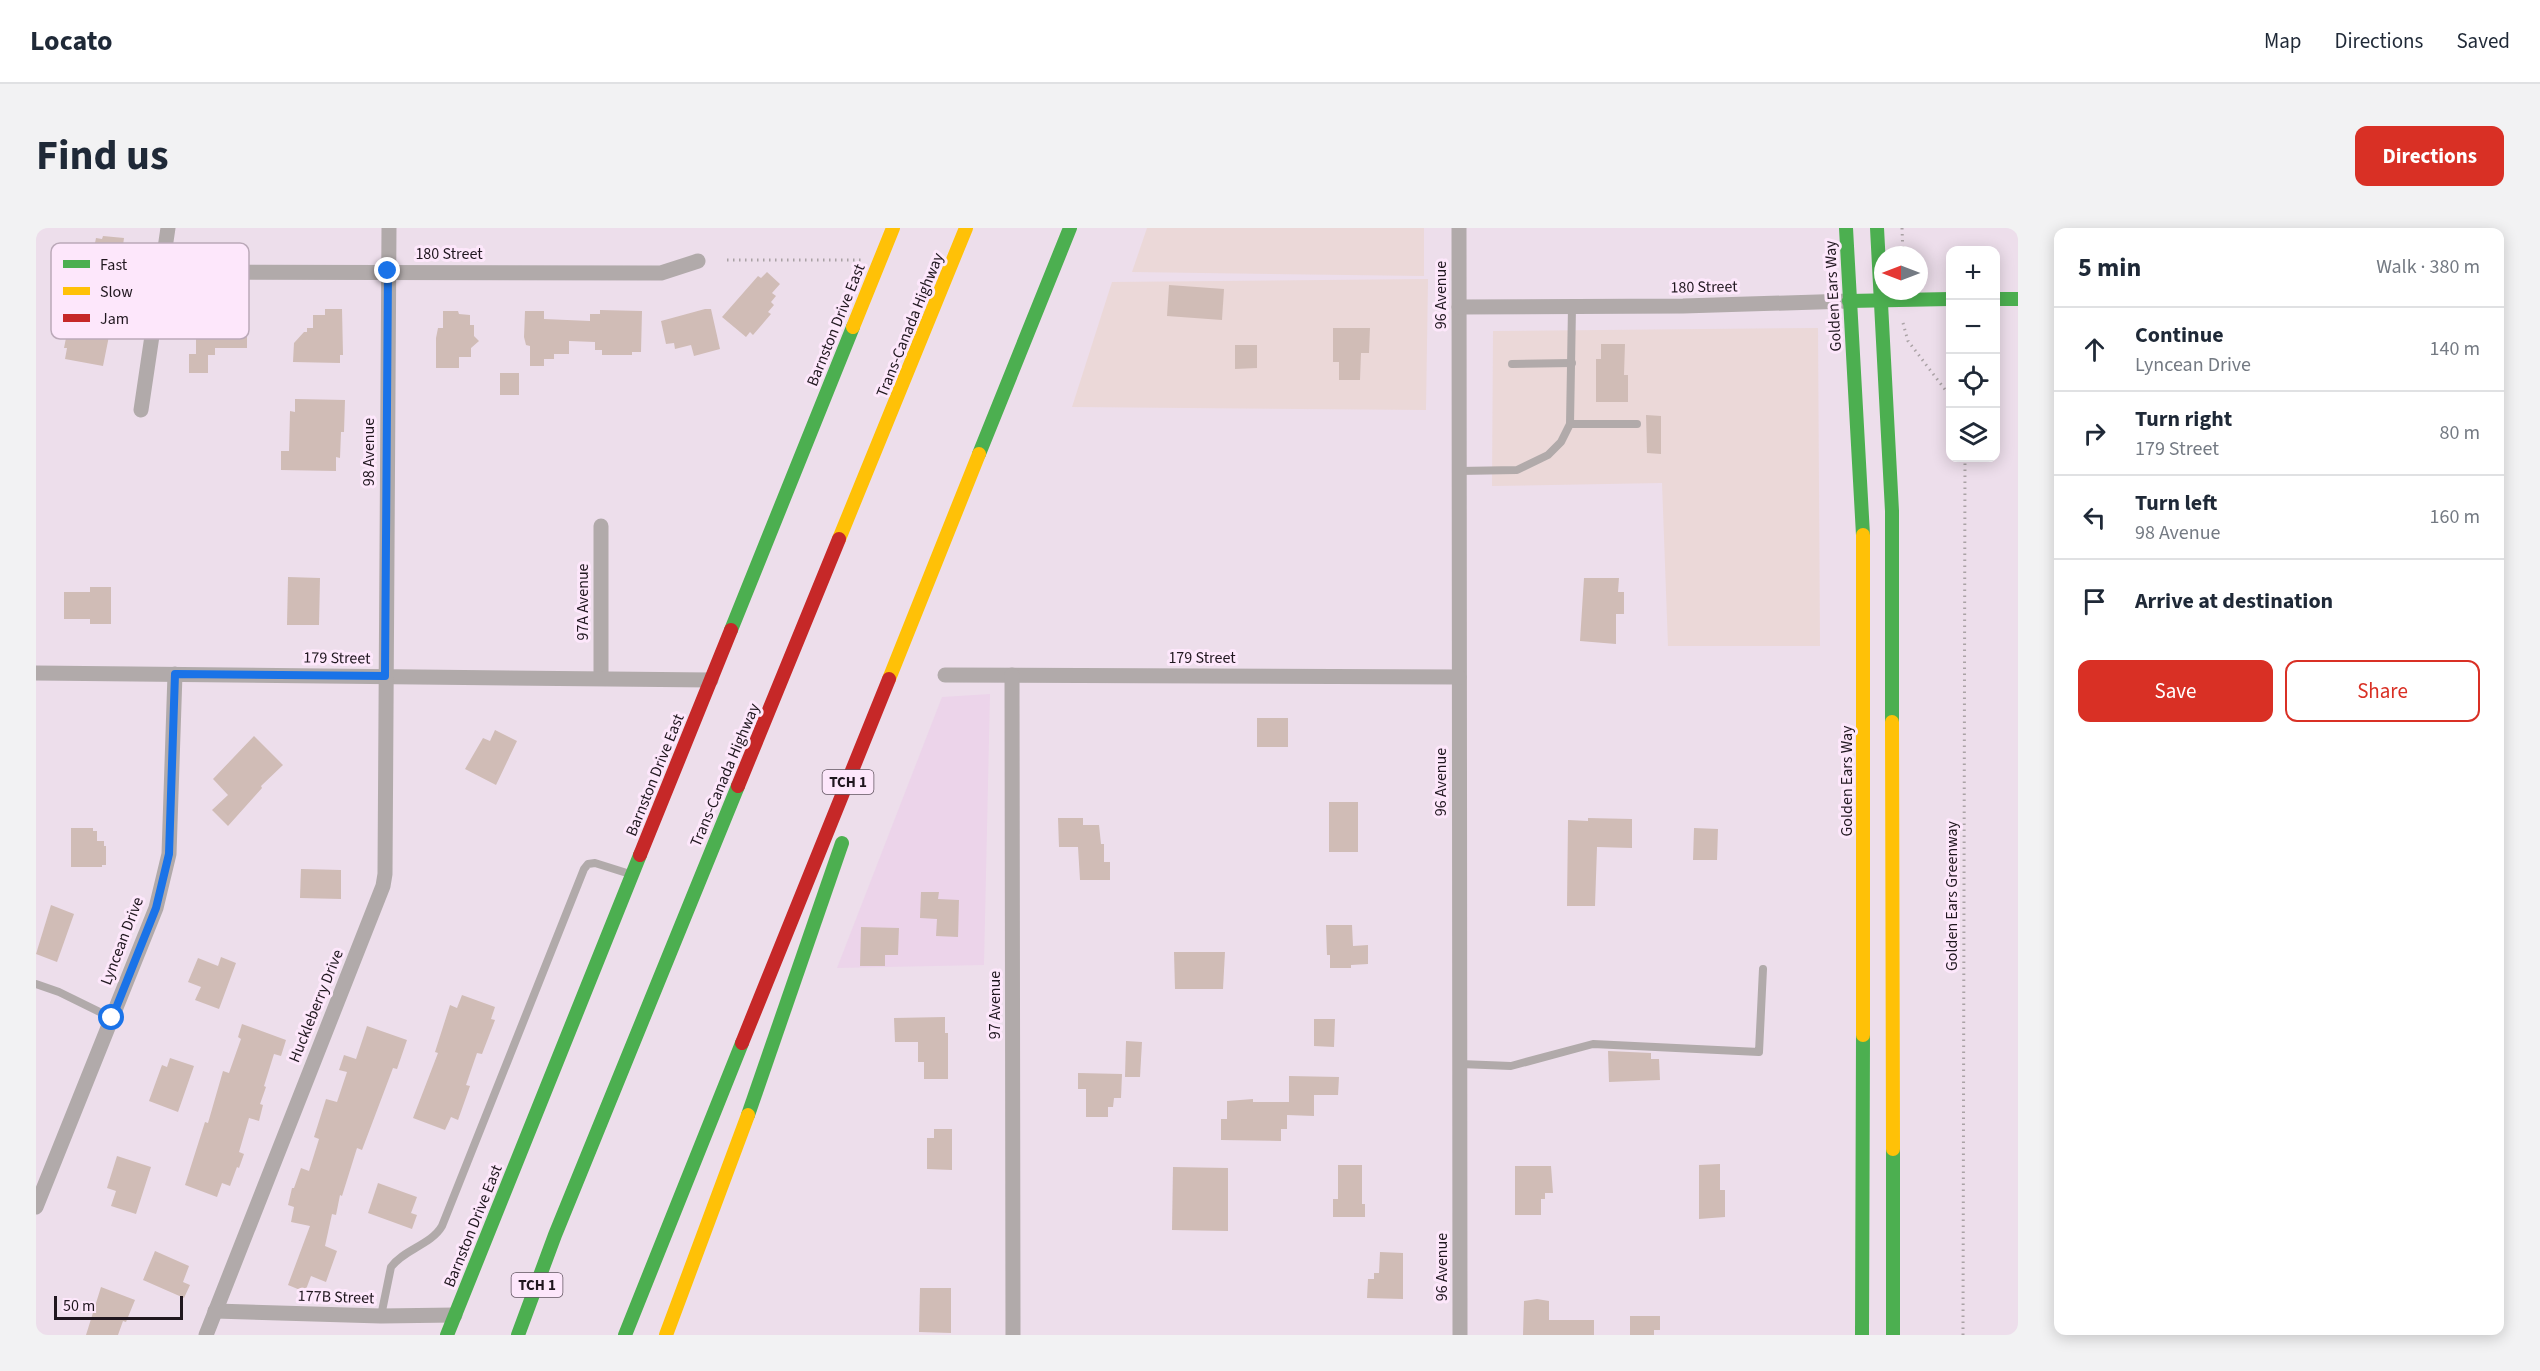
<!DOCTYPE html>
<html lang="en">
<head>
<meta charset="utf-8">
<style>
	body { margin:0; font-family:"Source Sans 3",sans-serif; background:#f2f2f3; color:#1f2937 }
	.controls { position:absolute; right:18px; top:18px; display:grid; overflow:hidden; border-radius:12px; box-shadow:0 3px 15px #0003 }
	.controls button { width:54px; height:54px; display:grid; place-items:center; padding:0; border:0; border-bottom:2px solid #e0e1e3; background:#fff; color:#1f2937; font:30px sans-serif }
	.compass { position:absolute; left:1838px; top:18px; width:54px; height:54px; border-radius:50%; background:#fff; box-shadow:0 3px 15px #0003; rotate:270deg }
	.scale { position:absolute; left:18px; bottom:15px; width:129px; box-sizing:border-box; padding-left:6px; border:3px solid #20171f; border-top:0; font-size:16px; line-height:21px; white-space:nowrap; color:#20171f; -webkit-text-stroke:4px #fde7fb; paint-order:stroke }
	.stop { position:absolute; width:18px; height:18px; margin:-14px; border:4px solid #1a73e8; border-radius:50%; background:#fff }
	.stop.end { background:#1a73e8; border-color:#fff; box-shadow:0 2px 6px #0008 }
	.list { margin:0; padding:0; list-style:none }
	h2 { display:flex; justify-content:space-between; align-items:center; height:78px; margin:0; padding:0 24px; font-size:26px }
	h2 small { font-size:20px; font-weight:400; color:#747a83 }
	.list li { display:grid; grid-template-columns:39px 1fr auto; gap:18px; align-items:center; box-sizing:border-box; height:84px; padding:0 24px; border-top:2px solid #e0e1e3 }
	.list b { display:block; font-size:22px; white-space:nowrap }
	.list p { margin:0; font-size:20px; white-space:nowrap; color:#747a83 }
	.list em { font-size:20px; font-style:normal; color:#747a83 }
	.actions { display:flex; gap:12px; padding:18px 24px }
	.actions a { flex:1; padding:14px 0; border:2px solid #d93025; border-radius:12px; text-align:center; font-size:21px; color:#d93025 }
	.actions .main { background:#d93025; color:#fff }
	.icon { flex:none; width:33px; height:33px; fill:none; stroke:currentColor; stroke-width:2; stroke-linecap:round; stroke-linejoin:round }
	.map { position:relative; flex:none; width:1982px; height:1107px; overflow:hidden; border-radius:12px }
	header { display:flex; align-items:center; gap:36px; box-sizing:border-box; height:84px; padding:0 30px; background:#fff; border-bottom:2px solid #e0e1e3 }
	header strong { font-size:28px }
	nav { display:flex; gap:33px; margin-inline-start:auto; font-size:21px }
	.intro { display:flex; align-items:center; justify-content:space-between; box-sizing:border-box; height:144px; padding:0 36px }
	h1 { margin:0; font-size:42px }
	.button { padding:15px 27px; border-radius:12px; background:#d93025; color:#fff; font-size:21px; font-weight:700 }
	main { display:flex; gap:36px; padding:0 36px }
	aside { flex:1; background:#fff; border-radius:12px; box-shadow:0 3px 15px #0003 }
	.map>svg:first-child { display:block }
	.built { fill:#ecd4ea }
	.industrial { fill:#ebd8d8 }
	.building { fill:#d0bcb6 }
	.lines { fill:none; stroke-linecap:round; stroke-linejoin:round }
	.path { stroke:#aaa2a5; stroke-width:3; stroke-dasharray:1.5 4.5; stroke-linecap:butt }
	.lane { stroke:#b1aaaa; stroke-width:8 }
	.street { stroke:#b1aaaa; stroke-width:15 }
	.fast { stroke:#4caf50; stroke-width:14 }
	.slow { stroke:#ffc107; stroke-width:14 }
	.jam { stroke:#c62828; stroke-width:14 }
	.route { stroke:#1a73e8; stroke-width:8 }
	.labels { text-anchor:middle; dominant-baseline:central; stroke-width:6; stroke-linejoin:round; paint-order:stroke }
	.shield { fill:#fde7fb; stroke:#625561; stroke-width:1.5 }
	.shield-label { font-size:15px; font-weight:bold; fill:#20171f }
	.street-label { font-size:16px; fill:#20171f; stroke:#fde7fb }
	.key { fill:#fde7fb; stroke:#bba9b9; stroke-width:1.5 }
	.key-label { font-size:16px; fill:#20171f }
</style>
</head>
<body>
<header>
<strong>Locato</strong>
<nav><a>Map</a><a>Directions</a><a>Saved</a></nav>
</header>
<div class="intro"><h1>Find us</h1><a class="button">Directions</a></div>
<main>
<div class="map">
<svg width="1982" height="1107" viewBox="0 0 1982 1107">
	<rect width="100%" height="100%" fill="#eddeeb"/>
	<polygon class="built" points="954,466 948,737 801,740 906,469"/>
	<g class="industrial">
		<polygon points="1111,0 1388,0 1388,48 1096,44"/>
		<polygon points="1392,51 1390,182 1036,179 1076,54"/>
		<polygon points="1782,100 1784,418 1632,418 1626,255 1456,258 1457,103"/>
	</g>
	<g class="building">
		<polygon points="67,8 88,10 82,53 75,52 74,62 69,61 64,91 76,93 67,138 29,131 31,120 28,120 34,90 44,92 48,61 42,60 47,18 58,20 60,10 66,11"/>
		<polygon points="731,44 744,56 736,65 740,68 735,74 738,77 732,84 735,86 717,107 714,104 710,109 686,89 722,48 725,50"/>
		<polygon points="1133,57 1188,61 1186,92 1131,88"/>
		<polygon points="289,81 306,81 307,127 304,127 304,135 257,134 258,115 268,104 271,104 271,100 277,100 277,87 289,87"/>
		<polygon points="669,81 675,81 684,121 658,128 655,117 639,121 638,115 630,116 625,93"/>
		<polygon points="564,82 606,83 605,124 596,124 596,127 566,127 566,122 559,122 559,114 533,113 533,126 518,126 518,131 508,131 508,138 494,138 494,118 490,117 488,109 489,83 508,83 508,91 554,93 554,86 564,86"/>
		<polygon points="407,83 422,83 423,86 434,87 434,97 438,97 438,108 443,113 435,120 435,129 423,129 423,140 400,140 400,110 402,100 407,100"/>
		<polygon points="160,97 211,98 211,120 179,120 179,127 172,127 172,145 153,145 153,126 160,126"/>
		<polygon points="1297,100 1334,100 1333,125 1325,125 1324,152 1303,152 1303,134 1297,134"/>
		<polygon points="1565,116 1589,116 1588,147 1592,147 1592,174 1560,174 1560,131 1565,131"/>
		<polygon points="1199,117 1221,117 1221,140 1199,141"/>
		<rect x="464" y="145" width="19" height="22"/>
		<polygon points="259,171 309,172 308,204 305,204 304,230 300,229 300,243 245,242 245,223 253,223 254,183 259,184"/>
		<polygon points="1610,187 1625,188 1625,226 1611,225"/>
		<polygon points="252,349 284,350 283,397 251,397"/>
		<polygon points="1548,350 1583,350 1582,364 1588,364 1588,386 1580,386 1580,416 1544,413"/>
		<polygon points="54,359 75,359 75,396 54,396 54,391 28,391 28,364 54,364"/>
		<rect x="1221" y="490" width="31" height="29"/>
		<polygon points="459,502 481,513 460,557 429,541 447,510 454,513"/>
		<polygon points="218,508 247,537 225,558 226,560 192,598 176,582 192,567 177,551"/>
		<rect x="1293" y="574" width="29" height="50"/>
		<polygon points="1022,590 1047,590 1047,597 1063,597 1065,616 1068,616 1068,634 1074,634 1074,652 1044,652 1042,619 1023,619"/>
		<polygon points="1552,590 1596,591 1596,620 1561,619 1559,678 1531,678 1532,592 1552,593"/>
		<polygon points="35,600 57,600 57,603 61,603 61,613 68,613 68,618 70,618 70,637 66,637 66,639 35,639"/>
		<polygon points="1658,600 1682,601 1681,632 1657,632"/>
		<polygon points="265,641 305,642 305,671 264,670"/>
		<polygon points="885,664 903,664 902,671 923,672 922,709 900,708 901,691 884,690"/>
		<polygon points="15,677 38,686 21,734 0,726"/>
		<polygon points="1290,697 1316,697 1317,718 1332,717 1332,736 1315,737 1315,740 1294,740 1294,727 1291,727"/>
		<polygon points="825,699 863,700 862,727 849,727 849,738 824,738"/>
		<polygon points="1138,724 1189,724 1187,761 1139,761"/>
		<polygon points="185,729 200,735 183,781 159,772 165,759 152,754 162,730 182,738"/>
		<polygon points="426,767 459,779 455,791 459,792 446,826 441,825 430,857 434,858 422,892 415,889 409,902 377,890 402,825 399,824 414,777 421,780"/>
		<polygon points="909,789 909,805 912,805 912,851 888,851 888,834 882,834 882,814 859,814 858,790"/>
		<polygon points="1278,791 1299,791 1298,819 1278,818"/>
		<polygon points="206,796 250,812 245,828 238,826 228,858 230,859 224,876 227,877 223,893 213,890 203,924 208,926 203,940 201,939 194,958 186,955 181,969 149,957 169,894 172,895 187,843 193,845 205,811 202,809"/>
		<polygon points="331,798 371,812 361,841 357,840 326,922 321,920 306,968 304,967 300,987 296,986 289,1018 301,1023 290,1054 275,1048 269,1064 252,1057 274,998 255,994 258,979 252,977 256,960 258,960 265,940 273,943 283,911 278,909 290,871 301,874 311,844 303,842 308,827 320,831"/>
		<polygon points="1090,813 1106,814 1104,849 1089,849"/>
		<polygon points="1572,823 1615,825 1615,831 1623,831 1624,852 1573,854"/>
		<polygon points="134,830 158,838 142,884 113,873 126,837 131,839"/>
		<polygon points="1042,845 1086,846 1085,870 1078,870 1077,879 1072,879 1072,889 1050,889 1050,861 1042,861"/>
		<polygon points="1253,848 1303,849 1302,867 1278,867 1278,888 1251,887 1251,901 1245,901 1245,913 1185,912 1185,891 1191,891 1191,873 1217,871 1217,874 1253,874"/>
		<polygon points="898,901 916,901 916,942 891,941 891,910 898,910"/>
		<polygon points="81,928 115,939 100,986 75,978 80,963 71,960"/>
		<polygon points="1684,936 1684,962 1689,962 1689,989 1663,991 1663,937"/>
		<polygon points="1302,937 1326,937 1326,976 1329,976 1329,989 1297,989 1297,971 1302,971"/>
		<polygon points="1479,938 1515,938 1517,965 1509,965 1509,971 1505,971 1505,987 1479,987"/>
		<polygon points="1137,939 1192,940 1192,1003 1136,1002"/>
		<polygon points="342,955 381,969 375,985 381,987 376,1001 332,985"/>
		<polygon points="119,1023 153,1038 147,1054 154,1057 148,1070 107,1052"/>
		<polygon points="1344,1024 1367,1025 1367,1071 1331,1070 1332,1051 1338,1051 1338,1045 1343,1045"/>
		<polygon points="65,1059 99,1072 90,1094 87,1093 82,1107 50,1107"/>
		<polygon points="884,1060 915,1060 915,1105 883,1104"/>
		<polygon points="1501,1071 1513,1073 1513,1092 1558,1092 1558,1107 1487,1107 1488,1073"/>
		<polygon points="1594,1088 1624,1088 1624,1102 1618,1102 1618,1107 1594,1107"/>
	</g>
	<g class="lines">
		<g class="path">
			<polyline points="1866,0 1867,27"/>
			<polyline points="691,32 825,32"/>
			<polyline points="1867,95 1872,113 1914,168"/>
			<polyline points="1927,1107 1929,230"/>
		</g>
		<g class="lane">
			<polyline points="1476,136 1536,135"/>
			<polyline points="1534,196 1601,196"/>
			<polyline points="1423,243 1481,242 1512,227 1525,214 1534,196 1536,79"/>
			<polyline points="0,756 23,764 76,790"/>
			<polyline points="1424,836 1475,838 1557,816 1723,824 1727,741"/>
			<path d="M 345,1088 L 355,1039 C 368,1021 395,1017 406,998 L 548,641 L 552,636 L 559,635 L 594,646"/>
		</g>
		<g class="street">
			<polyline points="1423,0 1424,1107"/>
			<polyline points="125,44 625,45 662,33"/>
			<polyline points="1423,79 1647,78 1813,73"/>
			<polyline points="105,182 132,0"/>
			<polyline points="565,298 565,450"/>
			<polyline points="0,445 675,452"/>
			<polyline points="909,447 1423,449"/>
			<polyline points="976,447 977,1107"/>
			<polyline points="0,979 120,680 133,626 139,446"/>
			<polyline points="179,1083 345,1088 419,1087"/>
			<polyline points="170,1107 347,658 349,646 353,0"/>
		</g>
		<g class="fast">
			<polyline points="1810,0 1827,307"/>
			<polyline points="1841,0 1856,283 1856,494"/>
			<polyline points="1960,71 1982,71"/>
			<polyline points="1813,73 1914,71"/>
			<polyline points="943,226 1034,0"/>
			<polyline points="695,402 817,99"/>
			<polyline points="712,887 806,615"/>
			<polyline points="1857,921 1857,1107"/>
			<polyline points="411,1107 604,627"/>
			<polyline points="482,1107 519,1007 702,558"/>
			<polyline points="589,1107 706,815"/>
			<polyline points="1826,1107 1827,807"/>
		</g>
		<g class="slow">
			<polyline points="817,99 857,0"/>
			<polyline points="803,311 930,0"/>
			<polyline points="853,451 943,226"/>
			<polyline points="1856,494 1857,921"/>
			<polyline points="1827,807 1827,307"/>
			<polyline points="630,1107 712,887"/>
		</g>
		<g class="jam">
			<polyline points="702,558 803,311"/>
			<polyline points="604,627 695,402"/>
			<polyline points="706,815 853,451"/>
		</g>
	</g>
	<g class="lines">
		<polyline class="route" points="76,790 120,680 133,626 139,446 349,448 352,43"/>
	</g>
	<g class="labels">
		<g class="shield">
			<rect x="786.5" y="542" width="51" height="24" rx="4.5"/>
			<rect x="475.5" y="1045" width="51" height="24" rx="4.5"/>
		</g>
		<g class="shield-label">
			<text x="812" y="554">TCH 1</text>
			<text x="501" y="1057">TCH 1</text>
		</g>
		<g class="street-label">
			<text x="413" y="26">180 Street</text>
			<text transform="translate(1668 59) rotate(-1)">180 Street</text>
			<text transform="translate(1405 67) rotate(-90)">96 Avenue</text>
			<text transform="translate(1797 68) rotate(-93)">Golden Ears Way</text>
			<text transform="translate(800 97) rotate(-68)">Barnston Drive East</text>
			<text transform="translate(874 97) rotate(-68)">Trans-Canada Highway</text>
			<text transform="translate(333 224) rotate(-90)">98 Avenue</text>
			<text transform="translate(547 374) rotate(-90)">97A Avenue</text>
			<text transform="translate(301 430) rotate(1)">179 Street</text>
			<text x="1166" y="430">179 Street</text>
			<text transform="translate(619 547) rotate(-68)">Barnston Drive East</text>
			<text transform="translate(689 547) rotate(-67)">Trans-Canada Highway</text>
			<text transform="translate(1811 553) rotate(-90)">Golden Ears Way</text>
			<text transform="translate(1405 554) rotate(-90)">96 Avenue</text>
			<text transform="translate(1916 668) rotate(-90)">Golden Ears Greenway</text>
			<text transform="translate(86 713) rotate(-69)">Lyncean Drive</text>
			<text transform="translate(959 777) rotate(-90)">97 Avenue</text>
			<text transform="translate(280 778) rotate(-68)">Huckleberry Drive</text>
			<text transform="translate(437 998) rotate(-68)">Barnston Drive East</text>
			<text transform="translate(1406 1039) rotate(-90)">96 Avenue</text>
			<text transform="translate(300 1069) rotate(2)">177B Street</text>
		</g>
	</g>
	<rect x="15" y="15" width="198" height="96" rx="9" class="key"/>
	<rect x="27" y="32" width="27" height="8" fill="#4caf50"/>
	<rect x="27" y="59" width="27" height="8" fill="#ffc107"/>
	<rect x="27" y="86" width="27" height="8" fill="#c62828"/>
	<g class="key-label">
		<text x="64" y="42">Fast</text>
		<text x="64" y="69">Slow</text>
		<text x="64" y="96">Jam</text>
	</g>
</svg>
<div class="controls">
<button>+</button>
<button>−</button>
<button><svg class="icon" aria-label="locate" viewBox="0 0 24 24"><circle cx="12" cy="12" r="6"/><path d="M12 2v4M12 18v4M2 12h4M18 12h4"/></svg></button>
<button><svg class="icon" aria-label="layers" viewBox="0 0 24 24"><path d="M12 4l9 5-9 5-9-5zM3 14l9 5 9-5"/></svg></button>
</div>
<svg class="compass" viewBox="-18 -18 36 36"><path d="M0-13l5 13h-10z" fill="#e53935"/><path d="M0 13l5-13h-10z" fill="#747a83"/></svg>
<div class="scale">50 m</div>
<div class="stop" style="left:76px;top:790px"></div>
<div class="stop end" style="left:352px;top:43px"></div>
</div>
<aside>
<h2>5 min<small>Walk · 380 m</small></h2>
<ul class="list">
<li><svg class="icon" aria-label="ahead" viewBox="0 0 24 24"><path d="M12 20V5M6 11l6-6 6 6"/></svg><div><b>Continue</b><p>Lyncean Drive</p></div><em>140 m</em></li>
<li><svg class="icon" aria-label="right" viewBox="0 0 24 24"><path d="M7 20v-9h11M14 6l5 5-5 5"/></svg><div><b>Turn right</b><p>179 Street</p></div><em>80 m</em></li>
<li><svg class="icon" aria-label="left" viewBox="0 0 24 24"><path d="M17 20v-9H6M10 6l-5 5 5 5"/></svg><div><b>Turn left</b><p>98 Avenue</p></div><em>160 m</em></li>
<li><svg class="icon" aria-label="arrive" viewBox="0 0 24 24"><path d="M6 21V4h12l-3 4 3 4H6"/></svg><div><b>Arrive at destination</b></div></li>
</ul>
<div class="actions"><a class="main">Save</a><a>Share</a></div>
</aside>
</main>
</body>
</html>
